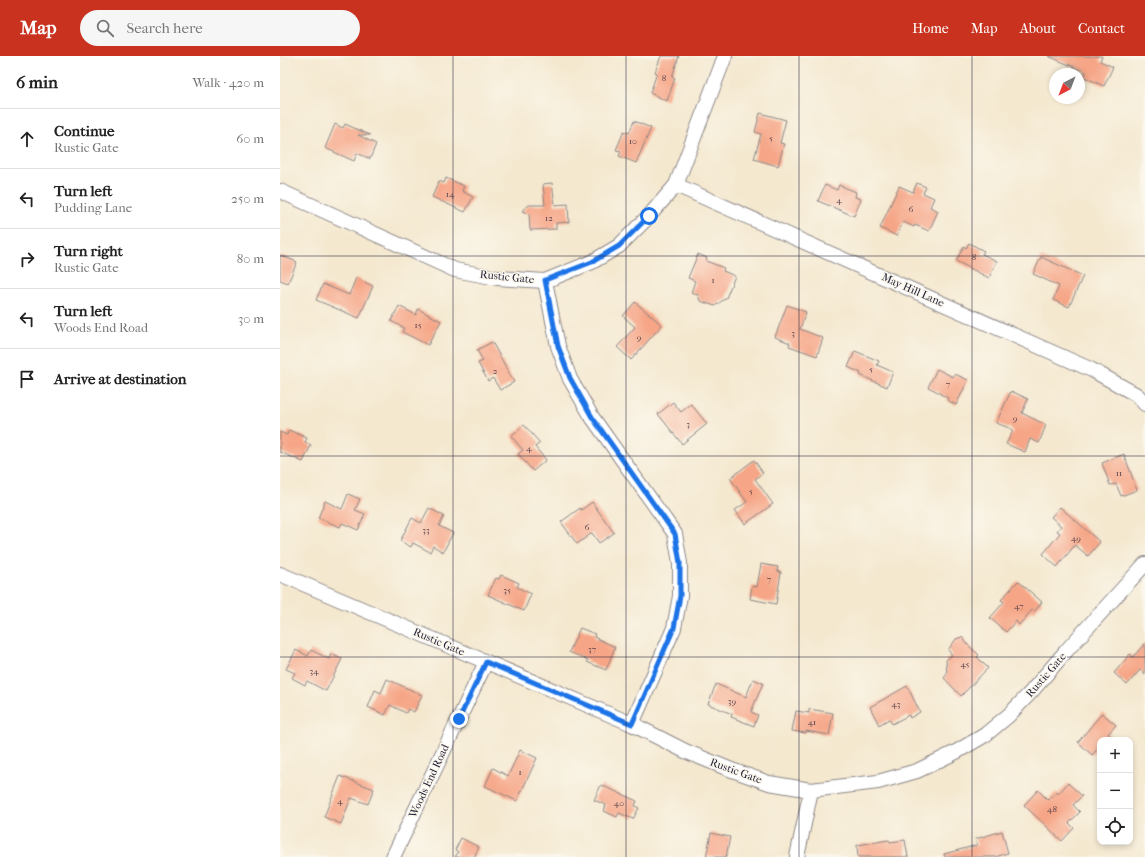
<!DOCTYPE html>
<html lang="en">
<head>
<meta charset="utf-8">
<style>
	body { margin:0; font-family:"IM FELL French Canon",serif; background:#f6f6f6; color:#222 }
	.controls { position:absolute; right:12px; bottom:12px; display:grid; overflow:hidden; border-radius:8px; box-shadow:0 2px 6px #0003 }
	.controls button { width:36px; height:36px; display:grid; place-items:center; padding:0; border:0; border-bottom:1px solid #e0e0e0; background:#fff; color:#222; font:20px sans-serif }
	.compass { position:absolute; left:769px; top:12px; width:36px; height:36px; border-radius:50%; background:#fff; box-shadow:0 2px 6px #0003; rotate:222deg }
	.stop { position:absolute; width:12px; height:12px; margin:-9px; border:3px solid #1a73e8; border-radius:50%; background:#fff }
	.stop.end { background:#1a73e8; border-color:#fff; box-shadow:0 1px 4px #0008 }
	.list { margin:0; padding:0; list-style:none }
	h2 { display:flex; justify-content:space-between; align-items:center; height:52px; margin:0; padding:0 16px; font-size:17px }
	h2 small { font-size:13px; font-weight:400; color:#767676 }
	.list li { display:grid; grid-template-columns:26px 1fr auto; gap:12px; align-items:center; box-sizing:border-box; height:60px; padding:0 16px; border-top:1px solid #e0e0e0 }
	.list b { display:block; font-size:15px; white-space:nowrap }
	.list p { margin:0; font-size:13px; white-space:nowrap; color:#767676 }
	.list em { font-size:13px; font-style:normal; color:#767676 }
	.icon { flex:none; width:22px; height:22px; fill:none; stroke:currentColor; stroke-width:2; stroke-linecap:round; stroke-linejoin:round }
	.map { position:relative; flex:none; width:865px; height:801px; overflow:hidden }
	header { display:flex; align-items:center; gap:24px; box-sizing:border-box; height:56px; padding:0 20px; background:#c8321e; color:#fff }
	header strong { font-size:19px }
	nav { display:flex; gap:22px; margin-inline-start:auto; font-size:14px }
	.search { width:280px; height:36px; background:#f6f6f6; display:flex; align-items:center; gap:10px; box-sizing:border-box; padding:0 14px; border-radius:22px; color:#767676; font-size:15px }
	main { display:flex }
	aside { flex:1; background:#fff }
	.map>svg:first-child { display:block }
	.building { fill:#f6a586 }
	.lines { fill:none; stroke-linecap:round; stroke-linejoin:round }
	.street-casing { stroke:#8b8585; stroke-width:16 }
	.street { stroke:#fff; stroke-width:14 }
	.route { stroke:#1a73e8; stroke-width:5 }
	.grid { fill:none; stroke:#22223b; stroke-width:1; stroke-opacity:0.55 }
	.labels { text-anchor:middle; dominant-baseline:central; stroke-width:3; stroke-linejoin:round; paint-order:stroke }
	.number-label { font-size:9px; fill:#57434e }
	.street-label { font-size:11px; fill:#22223b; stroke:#fbf7ec }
</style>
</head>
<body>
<header>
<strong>Map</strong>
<div class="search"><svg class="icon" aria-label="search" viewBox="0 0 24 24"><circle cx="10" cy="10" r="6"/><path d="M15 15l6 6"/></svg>Search here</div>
<nav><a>Home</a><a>Map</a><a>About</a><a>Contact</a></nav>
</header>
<main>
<aside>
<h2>6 min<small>Walk · 420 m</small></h2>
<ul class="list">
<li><svg class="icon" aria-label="ahead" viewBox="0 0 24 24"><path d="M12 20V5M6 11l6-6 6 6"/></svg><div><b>Continue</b><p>Rustic Gate</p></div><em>60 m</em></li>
<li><svg class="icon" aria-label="left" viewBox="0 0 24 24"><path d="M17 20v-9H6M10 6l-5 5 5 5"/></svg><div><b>Turn left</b><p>Pudding Lane</p></div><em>250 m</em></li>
<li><svg class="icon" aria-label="right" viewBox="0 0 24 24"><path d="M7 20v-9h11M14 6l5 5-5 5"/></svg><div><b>Turn right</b><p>Rustic Gate</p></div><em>80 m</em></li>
<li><svg class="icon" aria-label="left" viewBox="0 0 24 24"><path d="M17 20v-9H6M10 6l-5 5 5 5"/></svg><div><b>Turn left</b><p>Woods End Road</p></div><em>30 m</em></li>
<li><svg class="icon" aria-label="arrive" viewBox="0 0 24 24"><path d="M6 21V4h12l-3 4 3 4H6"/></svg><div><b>Arrive at destination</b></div></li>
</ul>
</aside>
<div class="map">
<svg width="865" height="801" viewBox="0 0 865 801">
	<rect width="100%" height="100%" fill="#fbf7ec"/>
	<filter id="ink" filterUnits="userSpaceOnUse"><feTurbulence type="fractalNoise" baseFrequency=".025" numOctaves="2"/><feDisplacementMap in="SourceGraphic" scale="8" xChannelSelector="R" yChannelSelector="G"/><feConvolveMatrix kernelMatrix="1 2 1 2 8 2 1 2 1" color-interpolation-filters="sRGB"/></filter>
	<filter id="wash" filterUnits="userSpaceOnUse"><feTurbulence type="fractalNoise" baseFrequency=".012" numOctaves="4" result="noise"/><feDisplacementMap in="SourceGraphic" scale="16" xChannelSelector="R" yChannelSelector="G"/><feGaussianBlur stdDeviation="0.9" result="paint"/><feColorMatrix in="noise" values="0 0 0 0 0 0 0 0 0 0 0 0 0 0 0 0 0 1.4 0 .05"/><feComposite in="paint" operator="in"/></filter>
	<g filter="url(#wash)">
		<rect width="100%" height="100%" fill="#f4e8cf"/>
		<g id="blocks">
			<g class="building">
				<polygon points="381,0 399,0 392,21 395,22 387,45 370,37 377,17 375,16"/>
				<polygon points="768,0 822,0 820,5 833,11 824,30 804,21 806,16"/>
				<polygon points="480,57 506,64 500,87 504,88 498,110 474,103 481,78 475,76"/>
				<polygon points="354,65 371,72 356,107 339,100 341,95 336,94 344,75 349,77"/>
				<polygon points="55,68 63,72 65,68 90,79 78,79 96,88 90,103 77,97 74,105 45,92"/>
				<polygon points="166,122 184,130 182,135 193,141 185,156 152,141 159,125 164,127"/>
				<polygon points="272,127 275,149 288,148 289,166 276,167 276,173 250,174 249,158 242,155 249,149 265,149 263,128"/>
				<polygon points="637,127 646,131 643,137 654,142 650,151 658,155 649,175 635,169 634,171 623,166 617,180 600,172 619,130 633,136"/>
				<polygon points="545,129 557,134 559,129 576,136 575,141 581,143 574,160 538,145"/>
				<polygon points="689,187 704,195 702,198 717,205 709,222 676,205 684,190 686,192"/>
				<polygon points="418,198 427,202 426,205 444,212 443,215 455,220 446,242 435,250 420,245 418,239 411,237 415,225 408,222"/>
				<polygon points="0,199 17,206 8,227 0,224"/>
				<polygon points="761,201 803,220 789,251 773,244 779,230 753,218"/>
				<polygon points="76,222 93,230 79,262 36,244 43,228 69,239"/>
				<polygon points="355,246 382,269 351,304 337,291 355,271 343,260"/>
				<polygon points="507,249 526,256 520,273 543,282 537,300 509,290 510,287 495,281"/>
				<polygon points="119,250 136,259 138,253 161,265 148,289 122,276 124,272 111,265"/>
				<polygon points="212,286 234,326 220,334 213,322 208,325 198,307 203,305 197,294"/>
				<polygon points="575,295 599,305 597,309 613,316 607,331 580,319 581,317 568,311"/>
				<polygon points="657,313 673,321 675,318 688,324 676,349 667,344 668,342 660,338 660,337 648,331"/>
				<polygon points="731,335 748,343 742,357 766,369 759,387 750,383 745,396 726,388 733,375 731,374 732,373 716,367"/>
				<polygon points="393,346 401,356 411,348 427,368 402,388 378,358"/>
				<polygon points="244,369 260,387 255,391 266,404 253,415 238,398 243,394 231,380"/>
				<polygon points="9,374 27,382 25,386 31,389 23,406 0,396 0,376 7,379"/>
				<polygon points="844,398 857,434 841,440 836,428 830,429 822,407"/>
				<polygon points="474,404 483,417 475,423 493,448 465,468 455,454 467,446 450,422"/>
				<polygon points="68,438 80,443 75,454 85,458 78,474 62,467 60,471 38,462 45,445 62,453"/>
				<polygon points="312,446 334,477 319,487 312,477 297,488 281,466 300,452 301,454"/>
				<polygon points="780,451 820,486 808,500 795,489 777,511 763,498 780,477 777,475 781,470 771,461"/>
				<polygon points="149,452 164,460 159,470 173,477 163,496 153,490 150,496 133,487 131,491 120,485 132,462 141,467"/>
				<polygon points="481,508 498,511 497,515 501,516 496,548 470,543 472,530 477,531"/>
				<polygon points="221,519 239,527 237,531 251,538 244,555 208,539 216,522 219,523"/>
				<polygon points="738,525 762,546 754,556 752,554 739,569 736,565 726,576 710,562 724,546 721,544"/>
				<polygon points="300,572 315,578 314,581 335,591 326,614 307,606 308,604 289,596"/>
				<polygon points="682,581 688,589 699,599 697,601 708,612 681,640 664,622 667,618 666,604 672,599 668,594 676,583"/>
				<polygon points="865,587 865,618 860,614 847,629 834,617 850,598 853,601"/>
				<polygon points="16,594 28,600 31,594 49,603 51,598 62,603 46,635 27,625 25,629 12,622 15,617 6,613"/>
				<polygon points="107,623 142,639 134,656 128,653 126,657 110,649 105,659 88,651 95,634 101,637"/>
				<polygon points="473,623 483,627 471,656 478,659 474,670 451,661 452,658 428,648 436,628 466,641"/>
				<polygon points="627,630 640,656 630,662 629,659 612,668 609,663 599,669 590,651"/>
				<polygon points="529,653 553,657 549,679 526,675 526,677 512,675 516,655 529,657"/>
				<polygon points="822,657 836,669 828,678 835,684 820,684 820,690 812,699 798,686"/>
				<polygon points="240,694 257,702 237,745 205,730 213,712 228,720"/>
				<polygon points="60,720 94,733 88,748 71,742 61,768 44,761"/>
				<polygon points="788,727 802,740 793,749 800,756 789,767 794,772 782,785 744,749 758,734 768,744 776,736 778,738"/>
				<polygon points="321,729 357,745 355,750 359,752 353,763 339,757 337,761 324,755 326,749 314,744"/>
				<polygon points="722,775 728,797 715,801 665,801 664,798 697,789 695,783"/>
				<polygon points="431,777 450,781 446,801 426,801"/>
				<polygon points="181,782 199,791 194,801 175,801 178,796 175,794"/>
				<polygon points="609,784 610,786 625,784 628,801 578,801 577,789"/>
			</g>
		</g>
	</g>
	<g filter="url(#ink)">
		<use href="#blocks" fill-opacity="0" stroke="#8b8585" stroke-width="1"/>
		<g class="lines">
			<defs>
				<g id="street">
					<polyline points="396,129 812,314 857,339 865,348"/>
					<polyline points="0,135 175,214 217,222 265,225 312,206 339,190 369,160 396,129 445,0"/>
					<polyline points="265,225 278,290 290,323 312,361 395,478 400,507 400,540 394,572 352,668"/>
					<polyline points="0,518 352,668 405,695 449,713 489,727 531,734 598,726 637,715 676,696 705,679 729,659 751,636 787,594 865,508"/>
					<polyline points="113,801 206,606"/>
					<polyline points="517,801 531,734"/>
				</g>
			</defs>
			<use href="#street" class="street-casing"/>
			<use href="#street" class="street"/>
		</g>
	</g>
	<g class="lines" filter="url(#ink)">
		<polyline class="route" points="179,663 206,606 352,668 394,572 400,540 400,507 395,478 312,361 290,322 278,290 265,224 312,206 339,190 369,160"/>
	</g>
	<path class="grid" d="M 173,0 L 173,801M 346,0 L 346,801M 519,0 L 519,801M 692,0 L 692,801M 0,200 L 865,200M 0,400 L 865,400M 0,601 L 865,601"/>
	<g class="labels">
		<g class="number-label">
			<text x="384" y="22">8</text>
			<text x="491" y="82">5</text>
			<text x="353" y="85">10</text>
			<text x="170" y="138">14</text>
			<text x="559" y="144">4</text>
			<text x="631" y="153">6</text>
			<text x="269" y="162">12</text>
			<text x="694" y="201">8</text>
			<text x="433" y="224">1</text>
			<text x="138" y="269">15</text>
			<text x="513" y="277">3</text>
			<text x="359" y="281">9</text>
			<text x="591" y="313">5</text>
			<text x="215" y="315">2</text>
			<text x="668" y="328">7</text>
			<text x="735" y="362">9</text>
			<text x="408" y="368">3</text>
			<text x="249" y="392">4</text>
			<text x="839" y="417">11</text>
			<text x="471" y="435">5</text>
			<text x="307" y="471">6</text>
			<text x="146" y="474">33</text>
			<text x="796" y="482">49</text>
			<text x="489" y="523">7</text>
			<text x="227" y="534">35</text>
			<text x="739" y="550">47</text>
			<text x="312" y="593">37</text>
			<text x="685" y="608">45</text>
			<text x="34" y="615">34</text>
			<text x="452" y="645">39</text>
			<text x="616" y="648">43</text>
			<text x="532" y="666">41</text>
			<text x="240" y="716">1</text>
			<text x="60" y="745">4</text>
			<text x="339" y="747">40</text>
			<text x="772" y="753">48</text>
		</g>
		<g class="street-label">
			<text transform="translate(227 221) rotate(6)">Rustic Gate</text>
			<text transform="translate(633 234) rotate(24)">May Hill Lane</text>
			<text transform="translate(159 586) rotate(23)">Rustic Gate</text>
			<text transform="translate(766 619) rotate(-49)">Rustic Gate</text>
			<text transform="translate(456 715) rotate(20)">Rustic Gate</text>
			<text transform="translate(149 725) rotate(-65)">Woods End Road</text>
		</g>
	</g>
</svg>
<div class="controls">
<button>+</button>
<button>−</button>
<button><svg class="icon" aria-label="locate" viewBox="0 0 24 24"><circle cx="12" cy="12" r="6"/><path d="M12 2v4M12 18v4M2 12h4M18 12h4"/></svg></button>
</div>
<svg class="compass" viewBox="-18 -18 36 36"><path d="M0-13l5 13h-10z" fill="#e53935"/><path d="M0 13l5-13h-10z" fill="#767676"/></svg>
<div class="stop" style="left:369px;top:160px"></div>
<div class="stop end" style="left:179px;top:663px"></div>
</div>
</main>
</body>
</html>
